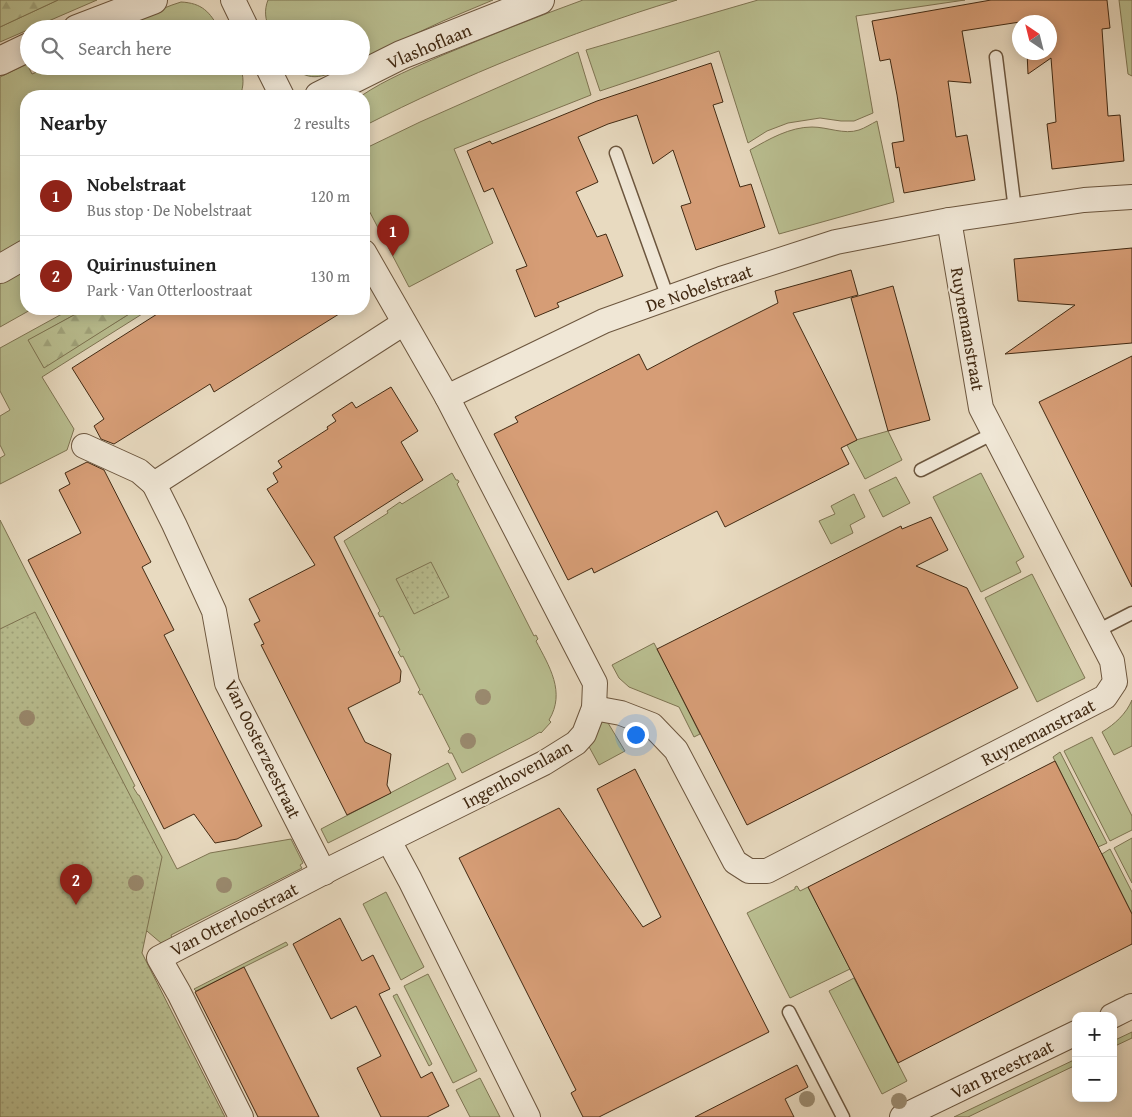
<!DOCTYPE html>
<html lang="en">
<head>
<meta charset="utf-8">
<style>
	body { margin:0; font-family:"Gentium Book Plus",serif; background:#f6f6f6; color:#222 }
	.controls { position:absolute; right:15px; bottom:15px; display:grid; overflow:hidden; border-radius:10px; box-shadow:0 2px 12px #0003 }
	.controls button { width:45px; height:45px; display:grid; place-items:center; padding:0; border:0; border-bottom:1px solid #e0e0e0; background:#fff; color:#222; font:25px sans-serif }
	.compass { position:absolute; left:1012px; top:15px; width:45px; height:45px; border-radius:50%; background:#fff; box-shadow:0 2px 12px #0003; rotate:325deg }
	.you { position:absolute; left:635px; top:734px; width:18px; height:18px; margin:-12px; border:4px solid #fff; border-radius:50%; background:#1a73e8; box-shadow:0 0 0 8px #1a73e833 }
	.badge { display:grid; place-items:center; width:32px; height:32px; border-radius:50%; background:#8f2418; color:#fff; font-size:16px; font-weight:700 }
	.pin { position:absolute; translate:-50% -41px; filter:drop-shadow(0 1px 2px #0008) }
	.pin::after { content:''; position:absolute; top:26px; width:18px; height:15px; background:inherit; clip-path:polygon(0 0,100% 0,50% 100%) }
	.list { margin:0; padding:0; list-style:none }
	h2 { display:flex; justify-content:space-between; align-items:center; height:65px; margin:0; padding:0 20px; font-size:21px }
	h2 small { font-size:16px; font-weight:400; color:#767676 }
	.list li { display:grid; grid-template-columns:32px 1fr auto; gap:15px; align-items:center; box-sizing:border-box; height:80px; padding:0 20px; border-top:1px solid #e0e0e0 }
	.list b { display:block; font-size:19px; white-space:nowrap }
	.list p { margin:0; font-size:16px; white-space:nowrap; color:#767676 }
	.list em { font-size:16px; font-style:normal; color:#767676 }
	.icon { flex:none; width:28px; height:28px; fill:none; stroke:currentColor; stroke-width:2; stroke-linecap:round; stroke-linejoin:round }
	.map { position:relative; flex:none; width:1132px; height:1117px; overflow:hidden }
	.search { position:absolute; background:#fff; box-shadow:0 2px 12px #0003; left:20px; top:20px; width:350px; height:55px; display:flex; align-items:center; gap:12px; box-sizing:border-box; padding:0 18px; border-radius:28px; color:#767676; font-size:19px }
	.panel { position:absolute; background:#fff; box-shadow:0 2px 12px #0003; left:20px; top:90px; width:350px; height:225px; border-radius:20px }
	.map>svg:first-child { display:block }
	.grass { fill:#b9be90; stroke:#7e7452 }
	.forest { fill:url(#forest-firs); stroke:#7e7452 }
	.park { fill:url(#park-dots); stroke:#7e7452 }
	.building { fill:#d69d76; stroke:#422a13 }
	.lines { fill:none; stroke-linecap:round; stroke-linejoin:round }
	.service-casing { stroke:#6c563e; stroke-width:15 }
	.minor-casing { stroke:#6c563e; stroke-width:26 }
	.tertiary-casing { stroke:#6c563e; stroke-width:30 }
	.service { stroke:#f0e7d6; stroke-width:12 }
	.minor { stroke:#f0e7d6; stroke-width:24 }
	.tertiary { stroke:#f0e7d6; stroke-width:28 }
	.tree { fill:#9a8a6f }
	.labels { text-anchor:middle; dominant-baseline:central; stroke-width:4; stroke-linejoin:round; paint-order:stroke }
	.street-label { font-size:18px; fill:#422a13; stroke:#f0e7d6 }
</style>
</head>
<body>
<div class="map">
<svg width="1132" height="1117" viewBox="0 0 1132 1117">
	<defs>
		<pattern id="forest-firs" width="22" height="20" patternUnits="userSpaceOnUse" patternTransform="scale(1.25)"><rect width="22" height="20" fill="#b9be90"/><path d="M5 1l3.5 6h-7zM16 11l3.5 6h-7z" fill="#a0a37b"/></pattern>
		<pattern id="park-dots" width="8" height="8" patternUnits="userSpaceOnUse" patternTransform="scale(1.25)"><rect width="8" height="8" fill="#b9be90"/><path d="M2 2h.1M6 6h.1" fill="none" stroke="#a0a37b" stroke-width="1.8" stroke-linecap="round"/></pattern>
	</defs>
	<rect width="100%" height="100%" fill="#e8dac0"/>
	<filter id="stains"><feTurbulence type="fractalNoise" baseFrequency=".004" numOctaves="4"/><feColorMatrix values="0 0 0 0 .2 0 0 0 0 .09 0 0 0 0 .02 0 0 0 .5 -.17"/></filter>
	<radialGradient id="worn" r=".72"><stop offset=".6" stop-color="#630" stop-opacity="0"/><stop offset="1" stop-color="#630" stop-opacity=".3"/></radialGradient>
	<g class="grass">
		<polygon points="58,0 97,0 0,42 0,27"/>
		<path d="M 268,0 L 493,0 L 443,21 L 361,59 L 361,29 L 270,29 C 265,20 264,10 268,0 Z"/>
		<path d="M 583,0 L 677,0 C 569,33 464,75 364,126 L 364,96 L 361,96 C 386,79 416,67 443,55 C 489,36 536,17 583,0 Z"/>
		<polygon points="758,0 965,0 856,16 873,113 854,121 841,121 820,118 788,123 767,131 748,143 719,51 600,91 586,50"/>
		<polygon points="1119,0 1132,0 1132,76 1128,74"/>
		<path d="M 181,2 C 202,3 210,12 219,29 L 111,29 L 172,5 Z"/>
		<polygon points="578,52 591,95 454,149 493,243 409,287 364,201 364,149 420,122"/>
		<path d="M 27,64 L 32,74 L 39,71 L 36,66 L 240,66 C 244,77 244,86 240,96 L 26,96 L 26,242 L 0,257 L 0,77 Z"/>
		<path d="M 292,66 L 346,66 C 326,76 310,84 292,66 Z"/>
		<path d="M 877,121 L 894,202 L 779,234 L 750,150 C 769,139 790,127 812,127 C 828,127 844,135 859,130 C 865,128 871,124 877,121 Z"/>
		<polygon points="26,262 26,309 32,309 0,327 0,276"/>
		<polygon points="71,309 85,309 29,340 44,367 137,309 150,309 42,377 74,429 67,450 0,484 0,458 5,455 0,445 0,416 10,410 0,391 0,348"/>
		<polygon points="888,431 902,460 865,479 847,445 856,440"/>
		<path d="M 452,473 L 456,480 L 458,480 L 459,482 L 457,484 L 534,636 L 536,635 L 538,639 L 536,641 C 549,666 566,692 549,720 L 551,722 L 541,733 L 540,732 L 530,738 L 462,773 L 452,753 L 449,753 L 448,751 L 450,749 L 422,694 L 420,695 L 418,692 L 420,690 L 403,656 L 401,657 L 398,652 L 400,650 L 383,616 L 380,617 L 378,613 L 380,611 L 344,541 L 388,513 L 387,511 L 400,502 L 402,504 Z"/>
		<polygon points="981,473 1024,557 1016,562 1021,572 981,592 933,497"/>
		<polygon points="896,477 910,503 883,517 869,490"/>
		<polygon points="854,494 865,517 850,525 853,533 831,544 819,521 835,514 831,506"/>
		<polygon points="0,520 135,786 133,787 138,795 139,795 177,869 210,853 291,839 303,863 300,865 302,868 171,935 172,938 161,943 0,806"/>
		<polygon points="1032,574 1085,678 1037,702 985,598"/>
		<polygon points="654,643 700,734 694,737 679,707 629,687 619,678 612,665"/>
		<path d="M 1132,700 L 1132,746 L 1114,755 L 1102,732 C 1115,724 1126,714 1132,700 Z"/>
		<polygon points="605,718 625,751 599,765 587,743 593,728"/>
		<polygon points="1092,737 1132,816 1132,830 1110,841 1064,751"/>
		<polygon points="1060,752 1107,843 1098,847 1053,757"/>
		<polygon points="448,763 456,779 328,843 321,829"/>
		<polygon points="1132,838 1132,883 1114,848"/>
		<polygon points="1110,849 1132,892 1132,914 1102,854"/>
		<polygon points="797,886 800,891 808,887 850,969 790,998 747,913 795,889 795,887"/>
		<polygon points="386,892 424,967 401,980 363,904"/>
		<polygon points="286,942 288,945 196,991 194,989"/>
		<polygon points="428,974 477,1071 453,1083 404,986"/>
		<polygon points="854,978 907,1081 882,1094 829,991"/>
		<polygon points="397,994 432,1064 429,1066 393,996"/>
		<polygon points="1132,1032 1132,1038 1113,1047 1113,1041"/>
		<polygon points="1076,1059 1076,1065 968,1117 954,1117"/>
		<polygon points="480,1078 500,1117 470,1117 456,1090"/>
	</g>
	<g class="forest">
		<polygon points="0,0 58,0 0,27"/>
		<polygon points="85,309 137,309 44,368 28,340"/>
	</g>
	<g class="park">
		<polygon points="431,562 449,597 414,614 396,579"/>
		<polygon points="35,612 162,857 142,953 225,1117 0,1117 0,629"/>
	</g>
	<g class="building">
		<polygon points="991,0 1107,0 1110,28 1102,29 1108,116 1120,115 1124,161 1052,169 1047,124 1056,122 1051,58 1028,74 1027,52 1050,52 1050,22 1020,22 994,26 962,31 971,83 948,81 956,137 967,135 975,180 904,193 899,167 896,168 892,143 904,141 897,95 890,59 880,61 872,21"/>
		<polygon points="711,63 723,102 713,105 740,187 751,184 765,227 696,250 681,206 691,203 673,150 653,164 637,115 608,124 578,137 598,182 576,192 597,237 606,234 623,276 557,303 559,307 535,317 516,270 527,266 493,188 484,192 467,151 490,141 492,144 597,101"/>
		<polygon points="1132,248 1132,343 1005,354 1075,305 1018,301 1014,259"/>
		<polygon points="851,270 858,295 793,313 857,440 841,448 849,464 725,527 717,511 594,573 592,568 568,580 494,434 518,422 515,417 639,354 647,370 694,345 778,303 775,291"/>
		<polygon points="893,286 930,420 888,431 851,298"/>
		<polygon points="165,309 347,309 214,392 210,384 114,444 101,439 94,426 104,419 72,368"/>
		<polygon points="1132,356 1132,587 1039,402"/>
		<polygon points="391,387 418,431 401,442 423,480 334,537 401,671 400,682 348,708 365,742 391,754 387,785 391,793 347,815 261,645 264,644 254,624 260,621 249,599 315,565 267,489 278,482 273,473 282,467 278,461 328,429 327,427 336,421 332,415 352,402 356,408"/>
		<polygon points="87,462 104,470 151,562 142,567 174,630 164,635 262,826 237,839 215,843 194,814 164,829 28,560 81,533 59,490 70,484 65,473"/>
		<polygon points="931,517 948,550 916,566 967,588 1018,688 747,825 657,649 901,526 902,529"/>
		<polygon points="1055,761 1132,914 1132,944 898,1063 808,887"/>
		<polygon points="635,769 769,1032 599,1117 583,1117 571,1093 576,1090 459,858 559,808 643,927 661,917 597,789"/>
		<polygon points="340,918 362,961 373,955 390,989 379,994 421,1078 432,1072 449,1106 427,1117 381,1117 357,1068 381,1056 356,1006 331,1019 293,944"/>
		<polygon points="244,967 319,1117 258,1117 230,1061 195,992"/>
		<polygon points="797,1065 808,1087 785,1099 794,1117 695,1117"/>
	</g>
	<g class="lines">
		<defs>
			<g id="service">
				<polyline points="996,57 1015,210"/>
				<polyline points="616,153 668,298"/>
				<polyline points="921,470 994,433"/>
				<polyline points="1097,631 1132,613"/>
				<polyline points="789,1012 843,1117"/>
			</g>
			<g id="minor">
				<polyline points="233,0 247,29"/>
				<polyline points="267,66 282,96"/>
				<polyline points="364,252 447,397 604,321 721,279 836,242 949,220 1084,200 1132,197"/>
				<polyline points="84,446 139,471 154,484"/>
				<polyline points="594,708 621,713 652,725 676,750 735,862 749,871 767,871 1105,697 1115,682 1112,661 981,408 949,220"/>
				<polyline points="389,841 410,880 528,1117"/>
				<polyline points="324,873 227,683 214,611 174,524 154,484 404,323"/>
				<polyline points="1112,1016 1132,1006"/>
				<polyline points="241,1117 179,993 159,958 336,866 544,763 576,743 584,734 594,708 595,683 447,397"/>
				<polyline points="902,1117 1076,1033"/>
			</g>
			<g id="tertiary">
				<polyline points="77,29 153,0"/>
				<polyline points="0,61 29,47"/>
				<polyline points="319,96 401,55 540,0"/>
				<polyline points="0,269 26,254"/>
			</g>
		</defs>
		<use href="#service" class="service-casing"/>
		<use href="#minor" class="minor-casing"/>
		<use href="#tertiary" class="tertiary-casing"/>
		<use href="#service" class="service"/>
		<use href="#minor" class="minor"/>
		<use href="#tertiary" class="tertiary"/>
	</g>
	<g class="tree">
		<circle cx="483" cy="697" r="8"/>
		<circle cx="27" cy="718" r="8"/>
		<circle cx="468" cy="741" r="8"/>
		<circle cx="136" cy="883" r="8"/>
		<circle cx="224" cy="885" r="8"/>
		<circle cx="807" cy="1099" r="8"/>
		<circle cx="899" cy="1101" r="8"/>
	</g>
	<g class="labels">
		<g class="street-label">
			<text transform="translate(429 46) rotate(-23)">Vlashoflaan</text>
			<text transform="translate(699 288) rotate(-19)">De Nobelstraat</text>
			<text transform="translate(968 329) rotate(80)">Ruynemanstraat</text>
			<text transform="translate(1038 732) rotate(-27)">Ruynemanstraat</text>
			<text transform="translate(263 749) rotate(64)">Van Oosterzeestraat</text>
			<text transform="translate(517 774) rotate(-29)">Ingenhovenlaan</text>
			<text transform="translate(234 919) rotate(-27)">Van Otterloostraat</text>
			<text transform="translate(1002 1069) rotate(-26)">Van Breestraat</text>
		</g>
	</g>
	<rect width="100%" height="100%" filter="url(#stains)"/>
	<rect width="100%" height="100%" fill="url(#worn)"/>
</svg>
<div class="controls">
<button>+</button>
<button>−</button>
</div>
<svg class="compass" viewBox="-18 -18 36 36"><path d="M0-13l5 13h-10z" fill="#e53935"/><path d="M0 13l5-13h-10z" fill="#767676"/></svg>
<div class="you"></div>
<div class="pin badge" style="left:393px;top:256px">1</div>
<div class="pin badge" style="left:76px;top:905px">2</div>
<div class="search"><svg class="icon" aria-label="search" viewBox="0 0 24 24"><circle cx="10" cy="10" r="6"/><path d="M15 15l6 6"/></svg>Search here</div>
<section class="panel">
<h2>Nearby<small>2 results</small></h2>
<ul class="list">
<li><span class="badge">1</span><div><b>Nobelstraat</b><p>Bus stop · De Nobelstraat</p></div><em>120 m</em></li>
<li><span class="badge">2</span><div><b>Quirinustuinen</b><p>Park · Van Otterloostraat</p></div><em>130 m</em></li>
</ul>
</section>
</div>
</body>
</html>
